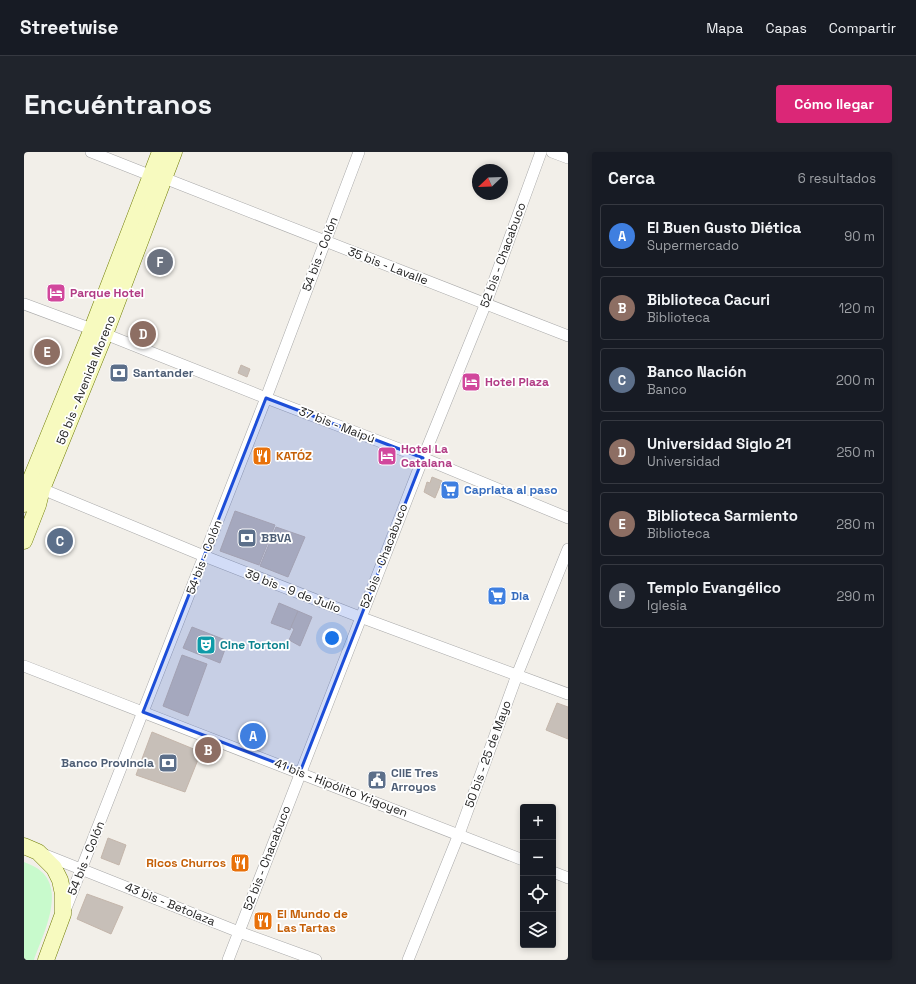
<!DOCTYPE html>
<html lang="es">
<head>
<meta charset="utf-8">
<style>
	body { margin:0; font-family:"Space Grotesk",sans-serif; background:#20242c; color:#f1f3f6 }
	.controls { position:absolute; right:12px; bottom:12px; display:grid; overflow:hidden; border-radius:4px; box-shadow:0 2px 6px #0003 }
	.controls button { width:36px; height:36px; display:grid; place-items:center; padding:0; border:0; border-bottom:1px solid #363941; background:#171b24; color:#f1f3f6; font:20px sans-serif }
	.compass { position:absolute; left:448px; top:12px; width:36px; height:36px; border-radius:50%; background:#171b24; box-shadow:0 2px 6px #0003; rotate:247deg }
	.you { position:absolute; left:308px; top:486px; width:14px; height:14px; margin:-10px; border:3px solid #fff; border-radius:50%; background:#1a73e8; box-shadow:0 0 0 6px #1a73e833 }
	.badge { display:grid; place-items:center; width:26px; height:26px; border-radius:50%; background:#db2777; color:#fff; font-size:13px; font-weight:700 }
	.pin { position:absolute; translate:-50% -50%; border:2px solid #fff; box-shadow:0 1px 4px #0006 }
	.list { margin:0; padding:0; list-style:none }
	h2 { display:flex; justify-content:space-between; align-items:center; height:52px; margin:0; padding:0 16px; font-size:17px }
	h2 small { font-size:13px; font-weight:400; color:#9ea1a6 }
	.list li { display:grid; grid-template-columns:26px 1fr auto; gap:12px; align-items:center; box-sizing:border-box; height:64px; margin:0 8px 8px; padding:0 8px; border:1px solid #363941; border-radius:4px }
	.list b { display:block; font-size:15px; white-space:nowrap }
	.list p { margin:0; font-size:13px; white-space:nowrap; color:#9ea1a6 }
	.list em { font-size:13px; font-style:normal; color:#9ea1a6 }
	.icon { flex:none; width:22px; height:22px; fill:none; stroke:currentColor; stroke-width:2; stroke-linecap:round; stroke-linejoin:round }
	.map { position:relative; flex:none; width:544px; height:808px; overflow:hidden; border-radius:4px }
	header { display:flex; align-items:center; gap:24px; box-sizing:border-box; height:56px; padding:0 20px; background:#171b24; border-bottom:1px solid #363941 }
	header strong { font-size:19px }
	nav { display:flex; gap:22px; margin-inline-start:auto; font-size:14px }
	.intro { display:flex; align-items:center; justify-content:space-between; box-sizing:border-box; height:96px; padding:0 24px }
	h1 { margin:0; font-size:28px }
	.button { padding:10px 18px; border-radius:4px; background:#db2777; color:#fff; font-size:14px; font-weight:700 }
	main { display:flex; gap:24px; padding:0 24px }
	aside { flex:1; background:#171b24; border-radius:4px; box-shadow:0 2px 6px #0003 }
	.map>svg:first-child { display:block }
	.park { fill:#c8facc }
	.building { fill:#c7bfb8; stroke:#c4b6ab }
	.lines { fill:none; stroke-linecap:round; stroke-linejoin:round }
	.minor-casing { stroke:#a9a9a9; stroke-width:12 }
	.secondary-casing { stroke:#707d05; stroke-width:17 }
	.minor { stroke:#fff; stroke-width:11 }
	.secondary { stroke:#f7fabf; stroke-width:16 }
	.marked { fill:#1d4ed8; fill-opacity:0.2; stroke:#1d4ed8; stroke-width:3; stroke-linejoin:round }
	.labels { text-anchor:middle; dominant-baseline:central; stroke-width:3.5; stroke-linejoin:round; paint-order:stroke }
	.street-label { font-size:12px; fill:#222; stroke:#fff }
	.hotel-label { font-size:12px; font-weight:bold; fill:#b23c85; stroke:#fff; text-anchor:start }
	.service-label { font-size:12px; font-weight:bold; fill:#4e5e75; stroke:#fff; text-anchor:start }
	.food-label { font-size:12px; font-weight:bold; fill:#c56008; stroke:#fff; text-anchor:start }
	.shop-label { font-size:12px; font-weight:bold; fill:#366cbe; stroke:#fff; text-anchor:start }
	.culture-label { font-size:12px; font-weight:bold; fill:#0d838f; stroke:#fff; text-anchor:start }
</style>
</head>
<body>
<header>
<strong>Streetwise</strong>
<nav><a>Mapa</a><a>Capas</a><a>Compartir</a></nav>
</header>
<div class="intro"><h1>Encuéntranos</h1><a class="button">Cómo llegar</a></div>
<main>
<div class="map">
<svg width="544" height="808" viewBox="0 0 544 808">
	<rect width="100%" height="100%" fill="#f2efe9"/>
	<path class="park" d="M 0,710 C 4,712 8,713 11,715 C 45,734 19,782 10,808 L 0,808 Z"/>
	<g class="building">
		<polygon points="217,213 226,217 223,225 214,221"/>
		<polygon points="408,325 418,329 411,346 400,340 403,330 406,331"/>
		<polygon points="211,359 251,373 235,413 196,399"/>
		<polygon points="252,375 281,385 264,425 236,414"/>
		<polygon points="255,451 274,459 266,478 247,471"/>
		<polygon points="274,459 288,465 276,494 265,488 270,477 267,475"/>
		<polygon points="168,475 204,489 196,511 159,496"/>
		<polygon points="158,503 183,512 164,564 139,554"/>
		<polygon points="533,551 544,555 544,587 522,578"/>
		<polygon points="128,580 177,600 161,640 112,623"/>
		<polygon points="84,686 102,693 95,713 77,706"/>
		<polygon points="63,742 99,755 87,782 53,767"/>
	</g>
	<g class="lines">
		<defs>
			<g id="minor">
				<polyline points="67,0 128,24 140,26 544,184"/>
				<polyline points="528,0 544,6"/>
				<polyline points="0,152 81,182 242,246 399,306 544,366"/>
				<polyline points="11,336 18,337 180,404 336,465 544,542"/>
				<polyline points="0,514 499,708"/>
				<polyline points="19,702 215,780 292,808"/>
				<polyline points="529,720 544,726"/>
				<polyline points="42,756 242,246 335,0"/>
				<polyline points="204,808 399,306 462,151 517,0"/>
				<polyline points="384,808 435,682 493,523 544,397"/>
			</g>
			<g id="secondary">
				<polyline points="0,352 4,334 68,177 136,0"/>
				<polyline points="0,389 14,353 18,337 81,182 150,0"/>
				<polyline points="0,694 14,700 30,716 36,728 39,742 39,762 22,808"/>
			</g>
		</defs>
		<use href="#minor" class="minor-casing"/>
		<use href="#secondary" class="secondary-casing"/>
		<use href="#minor" class="minor"/>
		<use href="#secondary" class="secondary"/>
	</g>
	<path class="marked" d="M 242,246 L 399,306 L 276,620 L 119,560 Z"/>
	<defs>
		<symbol id="hotel-square" viewBox="-11 -11 22 22"><rect x="-9" y="-9" width="18" height="18" rx="4" fill="#d1479c" stroke="#fff"/><path d="M-6-4.5h1.5V1H6V5H4.5V3h-9V5H-6ZM-4 0a1.8 1.8 0 1 1 3.6 0ZM.5 0V-2.5h3Q6-2.5 6 0Z" fill="#fff"/></symbol>
		<symbol id="bank-square" viewBox="-11 -11 22 22"><rect x="-9" y="-9" width="18" height="18" rx="4" fill="#5c6f8a" stroke="#fff"/><path d="M-6-4H6V4H-6ZM0-2.3a2.3 2.3 0 1 0 0 4.6a2.3 2.3 0 1 0 0-4.6Z" fill="#fff"/></symbol>
		<symbol id="restaurant-square" viewBox="-11 -11 22 22"><rect x="-9" y="-9" width="18" height="18" rx="4" fill="#e8710a" stroke="#fff"/><path d="M-5-6h1v4h1v-4h1v4h1v-4h1v5L-1.5 .5V6h-2V.5L-5-1ZM5-6V6H3V1.5H1.5Q1.5-4 5-6Z" fill="#fff"/></symbol>
		<symbol id="supermarket-square" viewBox="-11 -11 22 22"><rect x="-9" y="-9" width="18" height="18" rx="4" fill="#3f7fe0" stroke="#fff"/><path d="M-6-5.5h2.5l.6 2H6L4.5 2H-2.5L-4.4-4H-6ZM-1.5 3.2a1.3 1.3 0 1 0 .1 0ZM3 3.2a1.3 1.3 0 1 0 .1 0Z" fill="#fff"/></symbol>
		<symbol id="theatre-square" viewBox="-11 -11 22 22"><rect x="-9" y="-9" width="18" height="18" rx="4" fill="#0f9aa8" stroke="#fff"/><path d="M-5-5.5Q0-4 5-5.5V0Q5 5 0 6Q-5 5-5 0ZM-3.3-2.5H-1v1.5H-3.3ZM1-2.5H3.3v1.5H1ZM-2.8 1Q0 5.5 2.8 1Z" fill="#fff"/></symbol>
		<symbol id="civic-square" viewBox="-11 -11 22 22"><rect x="-9" y="-9" width="18" height="18" rx="4" fill="#5c6f8a" stroke="#fff"/><path d="M-.6-6.5H3V-4.5H.6V-3L4-1V1h2V6H-6V1h2V-1L-.6-3ZM-1.2 2.5V6h2.4V2.5Z" fill="#fff"/></symbol>
	</defs>
	<g fill-rule="evenodd">
		<use href="#hotel-square" x="21" y="130" width="22" height="22"/>
		<use href="#bank-square" x="84" y="210" width="22" height="22"/>
		<use href="#hotel-square" x="436" y="219" width="22" height="22"/>
		<use href="#restaurant-square" x="227" y="293" width="22" height="22"/>
		<use href="#hotel-square" x="352" y="293" width="22" height="22"/>
		<use href="#supermarket-square" x="415" y="327" width="22" height="22"/>
		<use href="#bank-square" x="212" y="375" width="22" height="22"/>
		<use href="#supermarket-square" x="462" y="433" width="22" height="22"/>
		<use href="#theatre-square" x="171" y="482" width="22" height="22"/>
		<use href="#bank-square" x="133" y="600" width="22" height="22"/>
		<use href="#civic-square" x="342" y="617" width="22" height="22"/>
		<use href="#restaurant-square" x="205" y="700" width="22" height="22"/>
		<use href="#restaurant-square" x="228" y="758" width="22" height="22"/>
	</g>
	<g class="labels">
		<g class="street-label">
			<text transform="translate(296 102) rotate(-69)">54 bis - Colón</text>
			<text transform="translate(479 103) rotate(-70)">52 bis - Chacabuco</text>
			<text transform="translate(364 114) rotate(21)">35 bis - Lavalle</text>
			<text transform="translate(62 228) rotate(-68)">56 bis - Avenida Moreno</text>
			<text transform="translate(313 273) rotate(21)">37 bis - Maipú</text>
			<text transform="translate(360 404) rotate(-69)">52 bis - Chacabuco</text>
			<text transform="translate(180 405) rotate(-69)">54 bis - Colón</text>
			<text transform="translate(269 439) rotate(21)">39 bis - 9 de Julio</text>
			<text transform="translate(464 602) rotate(-70)">50 bis - 25 de Mayo</text>
			<text transform="translate(317 636) rotate(21)">41 bis - Hipólito Yrigoyen</text>
			<text transform="translate(62 706) rotate(-68)">54 bis - Colón</text>
			<text transform="translate(243 706) rotate(-69)">52 bis - Chacabuco</text>
			<text transform="translate(146 752) rotate(22)">43 bis - Betolaza</text>
		</g>
		<g class="hotel-label">
			<text x="46" y="141">Parque Hotel</text>
			<text x="461" y="230">Hotel Plaza</text>
			<text x="377" y="297">Hotel La<tspan x="377" dy="14">Catalana</tspan></text>
		</g>
		<g class="service-label">
			<text x="109" y="221">Santander</text>
			<text x="237" y="386">BBVA</text>
			<text x="130" y="611" text-anchor="end">Banco Provincia</text>
			<text x="367" y="621">CIIE Tres<tspan x="367" dy="14">Arroyos</tspan></text>
		</g>
		<g class="food-label">
			<text x="252" y="304">KATÓZ</text>
			<text x="202" y="711" text-anchor="end">Ricos Churros</text>
			<text x="253" y="762">El Mundo de<tspan x="253" dy="14">Las Tartas</tspan></text>
		</g>
		<g class="shop-label">
			<text x="440" y="338">Capriata al paso</text>
			<text x="487" y="444">Dia</text>
		</g>
		<g class="culture-label">
			<text x="196" y="493">Cine Tortoni</text>
		</g>
	</g>
</svg>
<div class="controls">
<button>+</button>
<button>−</button>
<button><svg class="icon" aria-label="locate" viewBox="0 0 24 24"><circle cx="12" cy="12" r="6"/><path d="M12 2v4M12 18v4M2 12h4M18 12h4"/></svg></button>
<button><svg class="icon" aria-label="layers" viewBox="0 0 24 24"><path d="M12 4l9 5-9 5-9-5zM3 14l9 5 9-5"/></svg></button>
</div>
<svg class="compass" viewBox="-18 -18 36 36"><path d="M0-13l5 13h-10z" fill="#e53935"/><path d="M0 13l5-13h-10z" fill="#9ea1a6"/></svg>
<div class="you"></div>
<div class="pin badge" style="left:229px;top:584px;background:#3f7fe0">A</div>
<div class="pin badge" style="left:184px;top:598px;background:#8d6e63">B</div>
<div class="pin badge" style="left:36px;top:389px;background:#5c6f8a">C</div>
<div class="pin badge" style="left:119px;top:182px;background:#8d6e63">D</div>
<div class="pin badge" style="left:23px;top:200px;background:#8d6e63">E</div>
<div class="pin badge" style="left:136px;top:110px;background:#6b7280">F</div>
</div>
<aside>
<h2>Cerca<small>6 resultados</small></h2>
<ul class="list">
<li><span class="badge" style="background:#3f7fe0">A</span><div><b>El Buen Gusto Diética</b><p>Supermercado</p></div><em>90 m</em></li>
<li><span class="badge" style="background:#8d6e63">B</span><div><b>Biblioteca Cacuri</b><p>Biblioteca</p></div><em>120 m</em></li>
<li><span class="badge" style="background:#5c6f8a">C</span><div><b>Banco Nación</b><p>Banco</p></div><em>200 m</em></li>
<li><span class="badge" style="background:#8d6e63">D</span><div><b>Universidad Siglo 21</b><p>Universidad</p></div><em>250 m</em></li>
<li><span class="badge" style="background:#8d6e63">E</span><div><b>Biblioteca Sarmiento</b><p>Biblioteca</p></div><em>280 m</em></li>
<li><span class="badge" style="background:#6b7280">F</span><div><b>Templo Evangélico</b><p>Iglesia</p></div><em>290 m</em></li>
</ul>
</aside>
</main>
</body>
</html>
